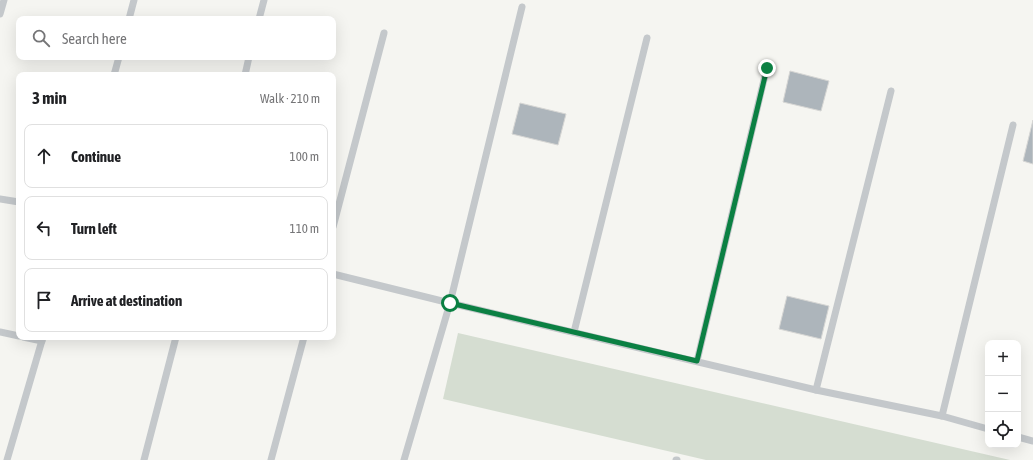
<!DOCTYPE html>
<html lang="en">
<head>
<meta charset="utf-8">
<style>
	body { margin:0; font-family:"Asap Condensed",sans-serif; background:#f6f6f6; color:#202124 }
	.controls { position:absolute; right:12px; bottom:12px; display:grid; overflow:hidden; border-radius:8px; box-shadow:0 4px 16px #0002 }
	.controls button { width:36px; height:36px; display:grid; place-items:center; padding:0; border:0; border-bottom:1px solid #e0e0e0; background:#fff; color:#202124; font:20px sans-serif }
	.stop { position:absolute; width:12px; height:12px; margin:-9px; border:3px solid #0b8043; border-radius:50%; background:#fff }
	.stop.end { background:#0b8043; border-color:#fff; box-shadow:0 1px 4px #0008 }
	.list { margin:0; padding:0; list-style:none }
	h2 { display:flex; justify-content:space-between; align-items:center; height:52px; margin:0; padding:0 16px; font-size:17px }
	h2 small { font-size:13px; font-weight:400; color:#757577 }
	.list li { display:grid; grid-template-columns:26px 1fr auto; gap:12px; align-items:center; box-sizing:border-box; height:64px; margin:0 8px 8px; padding:0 8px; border:1px solid #e0e0e0; border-radius:8px }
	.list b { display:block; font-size:15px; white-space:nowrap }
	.list em { font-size:13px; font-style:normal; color:#757577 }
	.icon { flex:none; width:22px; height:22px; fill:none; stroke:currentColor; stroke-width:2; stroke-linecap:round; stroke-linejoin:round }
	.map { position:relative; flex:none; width:1033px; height:460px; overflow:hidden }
	.search { position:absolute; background:#fff; box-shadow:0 4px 16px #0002; left:16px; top:16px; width:320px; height:44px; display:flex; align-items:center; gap:10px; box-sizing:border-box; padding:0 14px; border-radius:8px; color:#757577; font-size:15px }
	.panel { position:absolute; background:#fff; box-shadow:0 4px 16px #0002; left:16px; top:72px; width:320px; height:268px; border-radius:8px }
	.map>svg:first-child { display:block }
	.green { fill:#d5ddd1 }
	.building { fill:#adb5bb; stroke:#d6d6d4 }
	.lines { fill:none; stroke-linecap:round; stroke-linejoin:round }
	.service { stroke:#c4c8cb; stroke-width:7 }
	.route { stroke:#0b8043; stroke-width:5 }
</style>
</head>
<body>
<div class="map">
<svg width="1033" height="460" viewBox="0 0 1033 460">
	<rect width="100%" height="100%" fill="#f5f5f1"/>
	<polygon class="green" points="458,333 1010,460 706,460 443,399"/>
	<g class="building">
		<polygon points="790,71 829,81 821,111 783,102"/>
		<polygon points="520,103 566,114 558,145 512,134"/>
		<polygon points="1033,120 1033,164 1023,161"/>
		<polygon points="787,296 829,306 821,339 779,329"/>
	</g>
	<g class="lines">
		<g class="service">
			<polyline points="0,14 4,0"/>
			<polyline points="129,19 134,0"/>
			<polyline points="259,19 264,0"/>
			<polyline points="114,75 119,57"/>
			<polyline points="245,75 249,57"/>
			<polyline points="0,199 19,202"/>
			<polyline points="333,227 384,33"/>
			<polyline points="333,274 450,303 816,390 942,416 988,429"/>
			<polyline points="0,332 19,336"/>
			<polyline points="574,332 647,38"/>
			<polyline points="23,337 42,341"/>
			<polyline points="697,361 767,67"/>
			<polyline points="816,390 891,91"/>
			<polyline points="942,416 1013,125"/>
			<polyline points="1018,437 1033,441"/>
			<polyline points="7,460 43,337"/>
			<polyline points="144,460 176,337"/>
			<polyline points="271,460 304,337"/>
			<polyline points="404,460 450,303 522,7"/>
			<polyline points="676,460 677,460"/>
		</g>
	</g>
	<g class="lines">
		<polyline class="route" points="450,303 697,361 767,68"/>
	</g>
</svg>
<div class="controls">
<button>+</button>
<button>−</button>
<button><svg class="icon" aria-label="locate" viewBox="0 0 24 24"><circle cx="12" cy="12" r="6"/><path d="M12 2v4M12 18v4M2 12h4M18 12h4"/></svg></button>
</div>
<div class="stop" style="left:450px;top:303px"></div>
<div class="stop end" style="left:767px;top:68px"></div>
<div class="search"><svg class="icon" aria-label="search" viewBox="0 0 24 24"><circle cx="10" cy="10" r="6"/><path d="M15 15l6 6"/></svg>Search here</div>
<section class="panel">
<h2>3 min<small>Walk · 210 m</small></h2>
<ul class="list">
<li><svg class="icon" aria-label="ahead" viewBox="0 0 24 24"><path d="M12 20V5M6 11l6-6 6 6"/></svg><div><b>Continue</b></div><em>100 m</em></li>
<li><svg class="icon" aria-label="left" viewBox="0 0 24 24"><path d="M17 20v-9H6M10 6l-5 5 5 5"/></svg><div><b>Turn left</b></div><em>110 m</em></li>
<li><svg class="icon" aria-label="arrive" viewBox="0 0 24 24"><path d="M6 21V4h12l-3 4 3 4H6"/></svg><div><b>Arrive at destination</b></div></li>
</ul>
</section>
</div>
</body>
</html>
